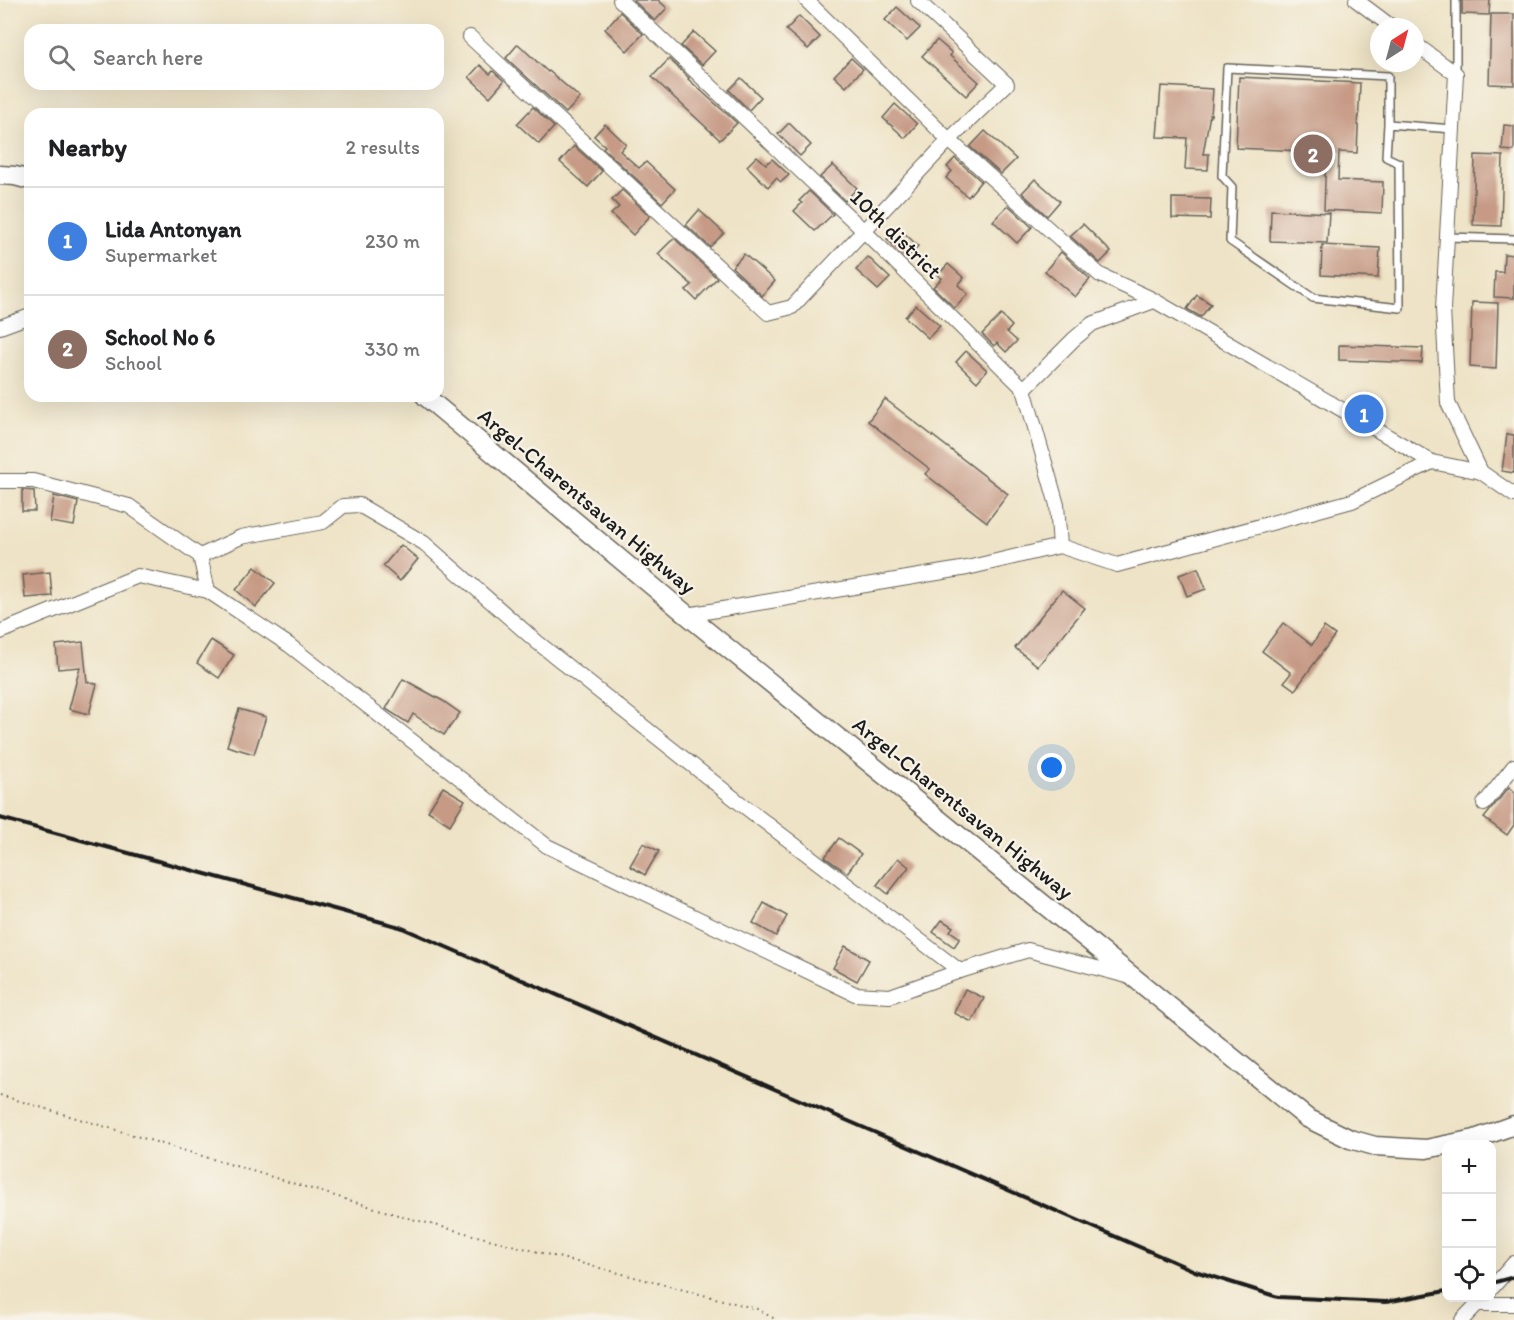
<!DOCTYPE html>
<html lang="en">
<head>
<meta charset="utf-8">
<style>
	body { margin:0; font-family:Itim,sans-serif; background:#f2f2f2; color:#202124 }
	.controls { position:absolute; right:18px; bottom:18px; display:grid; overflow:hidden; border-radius:12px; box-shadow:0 6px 24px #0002 }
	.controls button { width:54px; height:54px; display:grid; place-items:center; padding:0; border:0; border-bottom:2px solid #e0e0e0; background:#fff; color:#202124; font:30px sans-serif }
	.compass { position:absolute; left:1370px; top:18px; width:54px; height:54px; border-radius:50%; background:#fff; box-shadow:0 6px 24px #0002; rotate:36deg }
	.you { position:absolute; left:1052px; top:768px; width:21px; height:21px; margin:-15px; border:4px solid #fff; border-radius:50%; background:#1a73e8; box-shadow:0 0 0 9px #1a73e833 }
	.badge { display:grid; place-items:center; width:39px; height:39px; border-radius:50%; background:#111827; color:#fff; font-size:20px; font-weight:700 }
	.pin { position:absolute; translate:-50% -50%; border:3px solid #fff; box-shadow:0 2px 6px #0006 }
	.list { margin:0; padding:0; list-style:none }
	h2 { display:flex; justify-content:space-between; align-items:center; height:78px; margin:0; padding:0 24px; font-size:26px }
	h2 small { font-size:20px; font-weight:400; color:#757577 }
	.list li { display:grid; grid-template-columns:39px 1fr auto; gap:18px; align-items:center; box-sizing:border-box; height:108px; padding:0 24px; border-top:2px solid #e0e0e0 }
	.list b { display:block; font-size:22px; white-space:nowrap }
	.list p { margin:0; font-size:20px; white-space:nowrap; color:#757577 }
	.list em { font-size:20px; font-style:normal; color:#757577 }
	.icon { flex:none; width:33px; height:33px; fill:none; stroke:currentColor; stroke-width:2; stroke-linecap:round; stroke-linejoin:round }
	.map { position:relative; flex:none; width:1514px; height:1320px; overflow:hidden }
	.search { position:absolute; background:#fff; box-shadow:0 6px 24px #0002; left:24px; top:24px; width:420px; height:66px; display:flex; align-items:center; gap:15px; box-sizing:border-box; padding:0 21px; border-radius:18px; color:#757577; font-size:22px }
	.panel { position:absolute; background:#fff; box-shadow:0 6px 24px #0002; left:24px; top:108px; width:420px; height:294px; border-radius:18px }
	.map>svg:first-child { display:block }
	.building { fill:#c69a85 }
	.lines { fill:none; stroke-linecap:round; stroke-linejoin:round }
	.service-casing { stroke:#666258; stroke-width:10 }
	.minor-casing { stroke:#666258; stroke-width:16 }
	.secondary-casing { stroke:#666258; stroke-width:21 }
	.path { stroke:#666258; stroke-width:2; stroke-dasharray:1.5 4.5; stroke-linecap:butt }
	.service { stroke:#fff; stroke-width:7 }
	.minor { stroke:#fff; stroke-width:14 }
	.secondary { stroke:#fff; stroke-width:18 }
	.rail { stroke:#1c1c1c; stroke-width:4 }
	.labels { text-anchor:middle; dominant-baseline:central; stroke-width:4.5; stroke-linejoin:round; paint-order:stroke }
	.street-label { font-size:22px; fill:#1c1c1c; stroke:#f7f3e8 }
</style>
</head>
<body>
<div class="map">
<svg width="1514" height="1320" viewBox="0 0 1514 1320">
	<rect width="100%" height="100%" fill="#f7f3e8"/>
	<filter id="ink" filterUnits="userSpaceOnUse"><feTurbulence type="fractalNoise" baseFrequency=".0167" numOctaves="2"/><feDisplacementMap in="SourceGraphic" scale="12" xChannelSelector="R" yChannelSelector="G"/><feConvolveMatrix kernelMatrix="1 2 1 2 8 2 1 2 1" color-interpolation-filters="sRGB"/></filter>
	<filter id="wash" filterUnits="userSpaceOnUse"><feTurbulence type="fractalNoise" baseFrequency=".008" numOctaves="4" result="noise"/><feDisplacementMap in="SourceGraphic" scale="24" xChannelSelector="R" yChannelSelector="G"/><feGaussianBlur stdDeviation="1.35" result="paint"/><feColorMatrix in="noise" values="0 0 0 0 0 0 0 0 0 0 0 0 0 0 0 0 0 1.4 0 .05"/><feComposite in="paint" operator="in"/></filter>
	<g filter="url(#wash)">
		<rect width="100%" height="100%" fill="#eee3c6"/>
		<g id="blocks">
			<g class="building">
				<polygon points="633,0 658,0 667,8 655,21"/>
				<polygon points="1462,0 1490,0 1489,15 1462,14"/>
				<polygon points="897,7 920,28 907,41 885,20"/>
				<polygon points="620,12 643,34 627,51 605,29"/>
				<polygon points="1491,14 1514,14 1514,85 1489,84"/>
				<polygon points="799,16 820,37 808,49 786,30"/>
				<polygon points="694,32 715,51 702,65 681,46"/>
				<polygon points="937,40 952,53 950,56 979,82 966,96 922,56"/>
				<polygon points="518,44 548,72 549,71 580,98 566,113 506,58"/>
				<polygon points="851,58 863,69 846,87 834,76"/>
				<polygon points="669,59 689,78 688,79 737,123 720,140 652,77"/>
				<polygon points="480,65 490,74 493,71 504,81 490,97 469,77"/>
				<polygon points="1239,77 1360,83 1357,153 1339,152 1338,180 1383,182 1382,213 1324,210 1326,152 1236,148"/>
				<polygon points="741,78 761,97 749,110 729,90"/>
				<polygon points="1161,86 1213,89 1211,115 1210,114 1203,154 1209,154 1208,170 1185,169 1187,138 1157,137"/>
				<polygon points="895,104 917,124 905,138 883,118"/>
				<polygon points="533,107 554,127 539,144 517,124"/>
				<polygon points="789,123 811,145 800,156 778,134"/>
				<polygon points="605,124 626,144 620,151 639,168 646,162 675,189 662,203 603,148 605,146 594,136"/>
				<polygon points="1504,125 1514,126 1514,151 1502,150"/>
				<polygon points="985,131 1016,159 1001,174 970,147"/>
				<polygon points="574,146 602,171 588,187 560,162"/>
				<polygon points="1475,155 1503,156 1501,226 1473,225"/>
				<polygon points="757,156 766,164 772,159 789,175 781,182 776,178 768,187 747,166"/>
				<polygon points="955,158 981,181 968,197 946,178 952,171 947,167"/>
				<polygon points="833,165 857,188 845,201 820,177"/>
				<polygon points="1035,179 1060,201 1047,216 1022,193"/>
				<polygon points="622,190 650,216 633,235 611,214 619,207 612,200"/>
				<polygon points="809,191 833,214 815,231 794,211 802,203 799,201"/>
				<polygon points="1172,198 1211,199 1210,219 1172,218"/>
				<polygon points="1008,205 1032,227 1017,243 993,221"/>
				<polygon points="699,210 724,233 710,247 686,225"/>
				<polygon points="1271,210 1329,213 1327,243 1270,241"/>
				<polygon points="1083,224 1111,252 1100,263 1070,236"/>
				<polygon points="898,227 918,246 907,258 887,239"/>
				<polygon points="674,238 717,278 696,300 686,290 692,285 658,254"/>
				<polygon points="1322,245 1380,248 1378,278 1321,275"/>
				<polygon points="1061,252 1090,279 1075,297 1045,271"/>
				<polygon points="744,254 775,281 762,296 732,267"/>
				<polygon points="1504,254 1514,255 1514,298 1494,297 1495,272 1503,272"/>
				<polygon points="868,257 890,278 878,290 856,270"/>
				<polygon points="948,264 964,278 958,285 968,294 955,308 933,287 942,278 938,275"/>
				<polygon points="1197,295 1211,304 1201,317 1187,309"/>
				<polygon points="1472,302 1498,303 1496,369 1470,367"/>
				<polygon points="916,305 940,326 928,338 905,317"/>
				<polygon points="1001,315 1012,326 1007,332 1017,341 1006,352 997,343 994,346 982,334"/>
				<polygon points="1339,345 1423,348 1422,363 1339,360"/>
				<polygon points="966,351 987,370 977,382 956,362"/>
				<polygon points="1370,396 1384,404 1375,419 1361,411"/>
				<polygon points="885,399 1008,494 987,522 925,474 930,469 868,421"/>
				<polygon points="1507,434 1514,435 1514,473 1502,471"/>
				<polygon points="22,490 34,491 35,511 22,511"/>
				<polygon points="54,496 78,502 74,526 50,522"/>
				<polygon points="401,545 418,559 400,581 383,566"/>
				<polygon points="255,567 275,583 256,607 236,590"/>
				<polygon points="1198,568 1206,589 1187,596 1179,575"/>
				<polygon points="50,572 52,596 25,598 23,575"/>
				<polygon points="1062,590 1085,608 1038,666 1015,648"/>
				<polygon points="1283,623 1312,645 1324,627 1335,635 1295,690 1284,682 1291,673 1262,651"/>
				<polygon points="211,640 234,655 219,678 197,663"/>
				<polygon points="83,642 87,682 97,684 89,714 69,709 80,667 58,669 56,645"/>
				<polygon points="403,679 443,701 460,713 444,735 413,714 408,723 386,709"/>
				<polygon points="239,709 266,717 254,754 227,746"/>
				<polygon points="443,787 465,800 450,825 428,811"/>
				<polygon points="1509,787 1514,791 1514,825 1507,835 1484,818"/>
				<polygon points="839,838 861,854 847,873 825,857"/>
				<polygon points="643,843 659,851 645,875 630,866"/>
				<polygon points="898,858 909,867 888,894 877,885"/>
				<polygon points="764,903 787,916 776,936 753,923"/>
				<polygon points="942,920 953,927 950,931 960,938 954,947 933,932"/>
				<polygon points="845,946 869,960 857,981 833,968"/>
				<polygon points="965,989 984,998 972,1022 954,1013"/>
			</g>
		</g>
	</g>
	<g filter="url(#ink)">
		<use href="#blocks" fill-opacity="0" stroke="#666258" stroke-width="1.5"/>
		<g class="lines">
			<defs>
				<g id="service">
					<polyline points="1456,72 1456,0"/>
					<polyline points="1388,124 1388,76 1227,68 1222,176 1232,187 1230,241 1313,298 1400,308 1399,163 1386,157 1388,124 1453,129"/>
					<polyline points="1447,237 1514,239"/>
				</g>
				<g id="minor">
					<polyline points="620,0 864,231 1024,389 1057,505 1060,546"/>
					<polyline points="806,0 949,140 1100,275 1150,298 1432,462 1481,472"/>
					<polyline points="1356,0 1392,27"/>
					<polyline points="470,37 768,313 792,307 949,140 1007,84 918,1"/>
					<polyline points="1415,44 1456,74 1443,309 1448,403 1481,472 1514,495"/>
					<polyline points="0,327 30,316"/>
					<polyline points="1024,389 1074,339 1092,324 1154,301"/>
					<polyline points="0,481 33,481 129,506 200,556 208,591"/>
					<polyline points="200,556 241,537 323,522 343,506 359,505 424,543 537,642 740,803 960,971"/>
					<polyline points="687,615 967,568 1060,546 1117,565 1352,501 1432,462"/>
					<polyline points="0,632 138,576 208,591 289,645 547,846 855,994 890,996 960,971 1028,950 1131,977"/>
					<polyline points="1484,804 1514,766"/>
					<polyline points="1492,1288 1514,1263"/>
					<polyline points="1477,1304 1514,1304"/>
					<polyline points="1462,1320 1482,1299"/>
				</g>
				<g id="secondary">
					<polyline points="0,175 15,176 30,180"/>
					<polyline points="425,396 687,615 1307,1118 1350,1139 1375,1146 1426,1149 1475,1139 1514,1125"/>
				</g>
			</defs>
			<use href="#service" class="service-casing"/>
			<use href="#minor" class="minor-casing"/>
			<use href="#secondary" class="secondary-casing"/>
			<polyline class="path" points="0,1095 408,1218 757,1309 777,1320"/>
			<use href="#service" class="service"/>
			<use href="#minor" class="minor"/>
			<use href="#secondary" class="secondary"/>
			<g class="rail">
				<polyline points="0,818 400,927 1195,1271 1278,1297 1386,1302 1446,1291"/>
				<polyline points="1492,1283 1514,1277"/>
			</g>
		</g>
	</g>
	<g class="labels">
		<g class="street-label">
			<text transform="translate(896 234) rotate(44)">10th district</text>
			<text transform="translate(587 501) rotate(40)">Argel-Charentsavan Highway</text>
			<text transform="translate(963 808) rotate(39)">Argel-Charentsavan Highway</text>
		</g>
	</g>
</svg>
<div class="controls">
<button>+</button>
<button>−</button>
<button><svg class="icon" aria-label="locate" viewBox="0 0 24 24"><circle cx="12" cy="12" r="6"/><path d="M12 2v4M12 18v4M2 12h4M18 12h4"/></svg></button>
</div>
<svg class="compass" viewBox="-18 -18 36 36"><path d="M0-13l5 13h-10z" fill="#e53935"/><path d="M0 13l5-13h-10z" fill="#757577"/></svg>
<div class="you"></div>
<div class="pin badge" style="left:1364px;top:414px;background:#3f7fe0">1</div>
<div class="pin badge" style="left:1313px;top:154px;background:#8d6e63">2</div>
<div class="search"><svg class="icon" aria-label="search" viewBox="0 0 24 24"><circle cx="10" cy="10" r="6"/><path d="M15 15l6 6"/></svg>Search here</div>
<section class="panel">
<h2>Nearby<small>2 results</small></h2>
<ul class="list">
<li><span class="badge" style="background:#3f7fe0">1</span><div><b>Lida Antonyan</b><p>Supermarket</p></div><em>230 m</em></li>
<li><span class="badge" style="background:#8d6e63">2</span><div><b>School No 6</b><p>School</p></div><em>330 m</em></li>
</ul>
</section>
</div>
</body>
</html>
